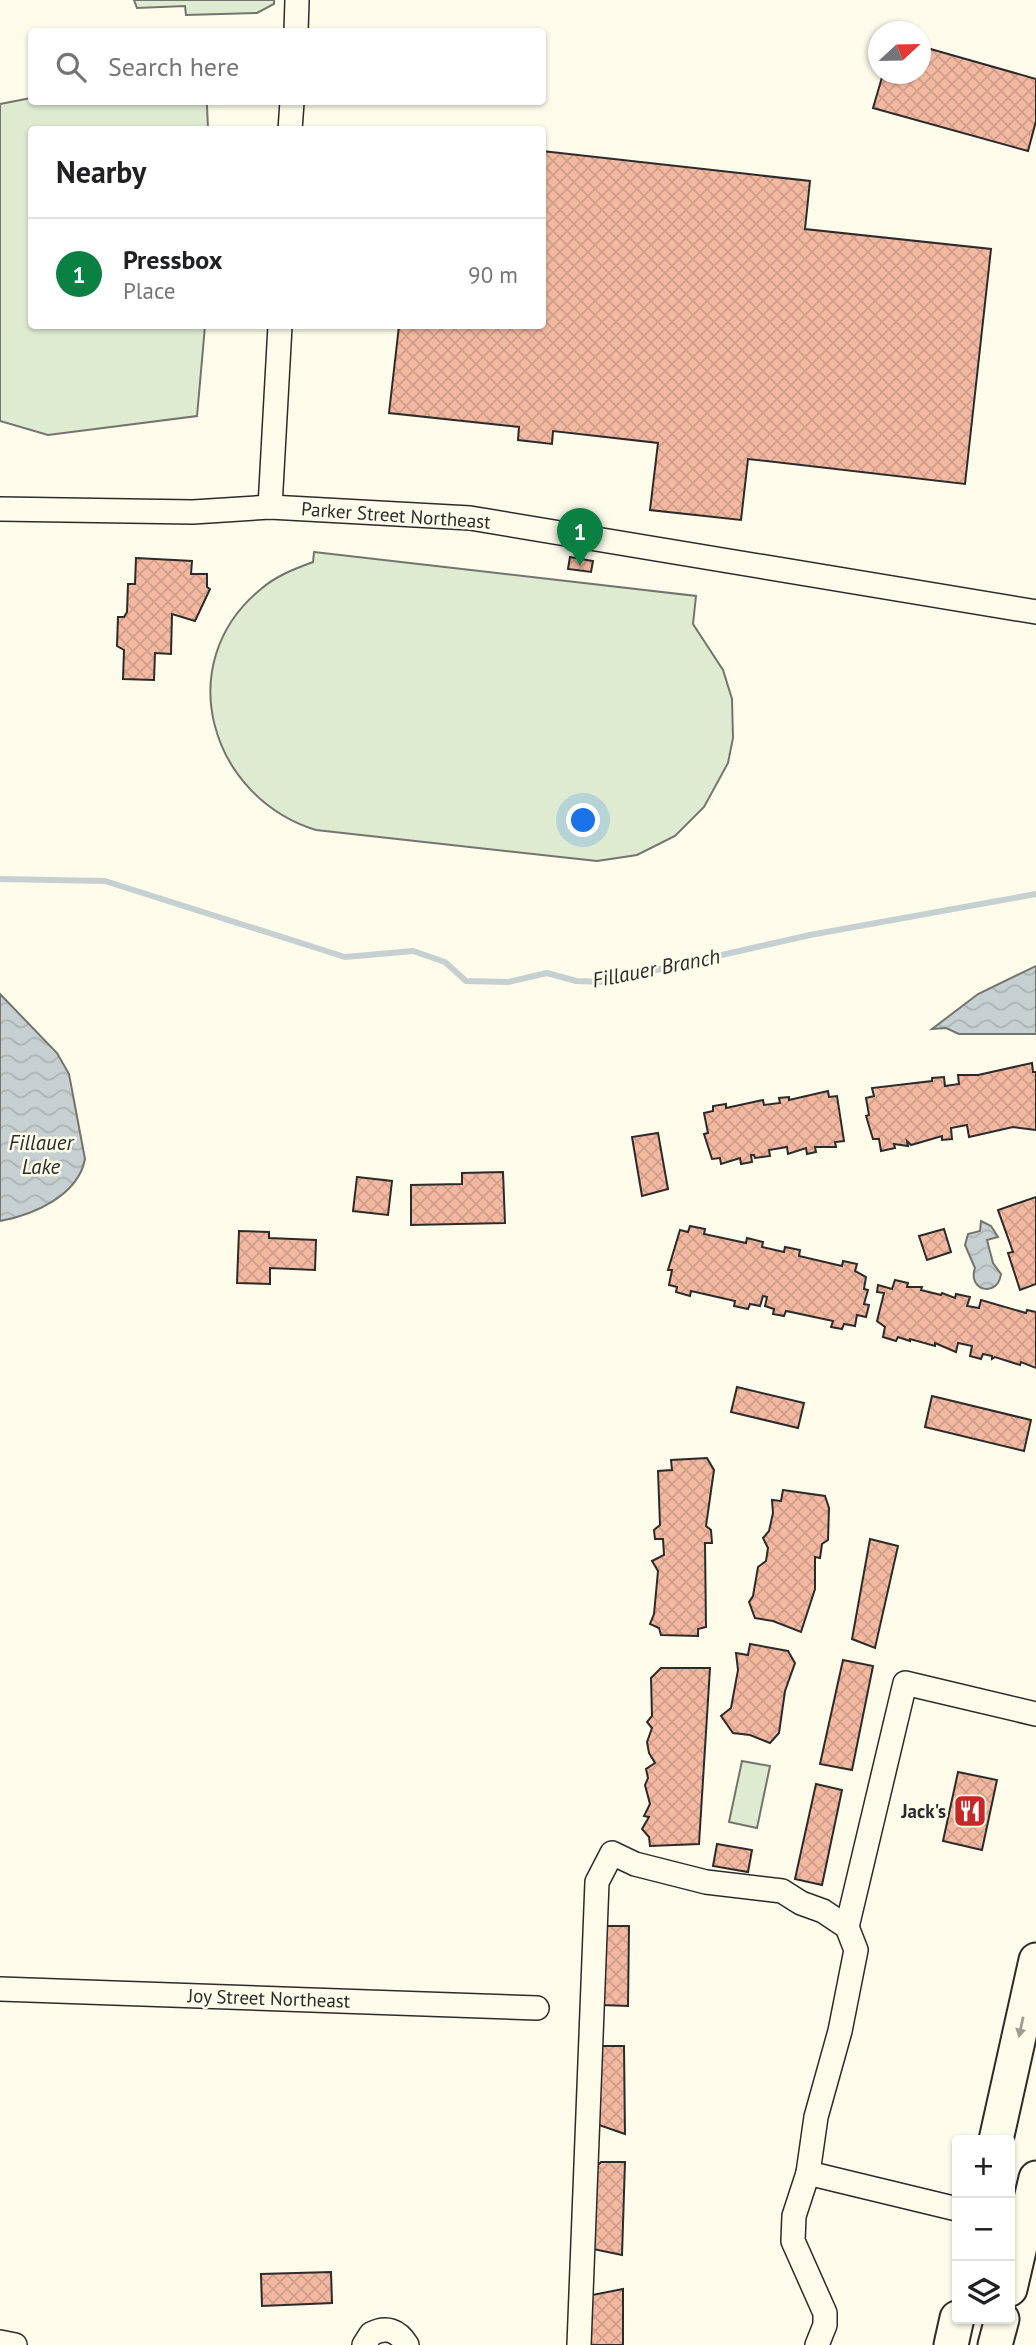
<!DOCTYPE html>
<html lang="en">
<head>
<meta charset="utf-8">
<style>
	body { margin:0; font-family:"PT Sans",sans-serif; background:#f6f6f6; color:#202124 }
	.controls { position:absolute; right:21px; bottom:21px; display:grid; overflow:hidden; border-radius:7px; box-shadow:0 2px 5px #0004 }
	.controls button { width:63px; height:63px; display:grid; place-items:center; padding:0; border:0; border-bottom:2px solid #e0e0e0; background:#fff; color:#202124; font:35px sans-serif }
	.compass { position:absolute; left:868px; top:21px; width:63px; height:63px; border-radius:50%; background:#fff; box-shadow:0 2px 5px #0004; rotate:68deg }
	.you { position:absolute; left:584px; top:821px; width:24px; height:24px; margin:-18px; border:5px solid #fff; border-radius:50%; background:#1a73e8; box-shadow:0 0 0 10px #1a73e833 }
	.badge { display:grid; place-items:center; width:46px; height:46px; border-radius:50%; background:#0b8043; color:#fff; font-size:23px; font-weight:700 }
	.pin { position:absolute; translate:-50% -58px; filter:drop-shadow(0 2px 4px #0008) }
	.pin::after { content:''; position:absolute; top:37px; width:24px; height:21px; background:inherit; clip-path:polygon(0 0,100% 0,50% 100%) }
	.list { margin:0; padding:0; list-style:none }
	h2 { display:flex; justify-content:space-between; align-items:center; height:91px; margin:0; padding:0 28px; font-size:30px }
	h2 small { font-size:23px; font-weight:400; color:#757577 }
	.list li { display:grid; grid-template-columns:46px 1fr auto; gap:21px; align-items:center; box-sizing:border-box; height:112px; padding:0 28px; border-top:2px solid #e0e0e0 }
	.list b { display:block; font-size:26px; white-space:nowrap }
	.list p { margin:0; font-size:23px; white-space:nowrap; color:#757577 }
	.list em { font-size:23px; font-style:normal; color:#757577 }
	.icon { flex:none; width:38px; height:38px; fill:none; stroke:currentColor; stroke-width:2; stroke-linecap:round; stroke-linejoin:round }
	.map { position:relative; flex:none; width:1036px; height:2345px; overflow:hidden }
	.search { position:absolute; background:#fff; box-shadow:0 2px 5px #0004; left:28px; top:28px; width:518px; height:77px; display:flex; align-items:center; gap:18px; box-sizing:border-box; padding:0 24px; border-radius:7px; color:#757577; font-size:26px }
	.panel { position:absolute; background:#fff; box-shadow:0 2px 5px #0004; left:28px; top:126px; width:518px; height:203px; border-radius:7px }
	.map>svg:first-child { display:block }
	.park { fill:#deebd1; stroke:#74746e; stroke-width:2 }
	.water { fill:url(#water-waves); stroke:#74746e; stroke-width:2 }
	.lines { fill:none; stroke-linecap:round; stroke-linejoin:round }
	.stream { stroke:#c7d0d0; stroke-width:6 }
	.building { fill:url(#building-cross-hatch); stroke:#2b2b2b; stroke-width:2 }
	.minor-casing { stroke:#2b2b2b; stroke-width:26 }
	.highway-casing { stroke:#2b2b2b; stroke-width:37 }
	.minor { stroke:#fdfbea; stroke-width:23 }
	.highway { stroke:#fdfbea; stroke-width:33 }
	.oneway { fill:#9e9d94 }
	.labels { text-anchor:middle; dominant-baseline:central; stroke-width:5; stroke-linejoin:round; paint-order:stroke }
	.street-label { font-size:19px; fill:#2b2b2b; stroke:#fdfbea }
	.poi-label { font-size:19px; font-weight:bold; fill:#2b2b2b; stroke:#fdfbea; text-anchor:end }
	.water-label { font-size:21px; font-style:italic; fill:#2b2b2b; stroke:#fdfbea }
</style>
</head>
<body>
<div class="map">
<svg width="1036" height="2345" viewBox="0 0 1036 2345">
	<defs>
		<pattern id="water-waves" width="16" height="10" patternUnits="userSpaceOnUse" patternTransform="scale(1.75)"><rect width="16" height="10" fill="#c7d0d0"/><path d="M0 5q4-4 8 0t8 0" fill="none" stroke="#abb3b3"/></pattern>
		<pattern id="building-cross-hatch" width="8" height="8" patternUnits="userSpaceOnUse" patternTransform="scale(1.75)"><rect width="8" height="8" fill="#f2b8a0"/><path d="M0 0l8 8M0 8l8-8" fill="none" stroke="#d09e8a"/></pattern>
	</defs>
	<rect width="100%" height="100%" fill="#fdfbea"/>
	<g class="park">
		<polygon points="134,0 274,0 274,4 257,13 186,15 185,6 137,8"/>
		<polygon points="31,98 32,102 203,102 207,105 208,129 32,130 32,326 205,326 197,416 48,435 0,421 0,104"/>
		<path d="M 314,552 L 696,596 L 693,624 L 723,670 L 732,699 L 733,738 L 728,763 L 704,807 L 675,836 L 637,855 L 597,861 L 316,830 C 210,797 170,663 261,589 C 276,576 294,569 313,562 Z"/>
		<polygon points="742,1761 770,1766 757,1828 729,1822"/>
	</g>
	<g class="water">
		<polygon points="1036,966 1036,1034 959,1034 946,1028 932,1029 978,994"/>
		<path d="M 0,994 L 57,1053 L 69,1074 L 85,1159 C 78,1196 33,1215 0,1221 Z"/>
		<path d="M 981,1221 L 991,1226 L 998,1237 L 987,1240 L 993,1263 L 1001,1274 C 998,1298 967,1291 975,1268 L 965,1245 L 968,1234 L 980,1231 Z"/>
	</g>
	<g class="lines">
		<polyline class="stream" points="0,879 105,881 345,957 413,951 445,962 466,981 508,982 547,973 576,981 603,982 810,935 1036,894"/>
	</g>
	<g class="building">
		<polygon points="920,46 1036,79 1036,121 1028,151 873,108 883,74 920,74"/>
		<polygon points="542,151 810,181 805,229 991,249 965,484 748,459 741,520 650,510 658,443 553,431 552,444 518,440 519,427 389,413 399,326 542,326"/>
		<polygon points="570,557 593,561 591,572 568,569"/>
		<polygon points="136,558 192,561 191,574 207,574 207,587 210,589 195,621 172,614 171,654 155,653 154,680 123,679 124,650 117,646 118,617 124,617 127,612 128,584 135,584"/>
		<polygon points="1032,1063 1033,1072 1036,1072 1036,1130 1013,1127 969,1137 967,1125 951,1128 952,1139 942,1140 942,1136 911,1145 907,1141 908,1146 894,1144 895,1148 881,1151 879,1139 873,1139 866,1116 869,1115 866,1098 874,1096 872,1088 932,1081 932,1078 944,1077 945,1086 959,1084 958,1075 978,1075"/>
		<polygon points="828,1091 829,1097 837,1096 844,1141 835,1142 836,1147 815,1147 816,1152 807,1154 806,1148 788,1154 787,1147 769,1150 770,1156 755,1158 754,1155 751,1155 752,1162 741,1164 740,1158 721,1164 720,1158 712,1159 704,1134 708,1133 704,1113 713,1111 713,1106 726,1104 726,1108 763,1100 764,1105 780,1103 779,1098 789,1097 789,1100"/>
		<polygon points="658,1133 668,1189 642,1196 632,1137"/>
		<polygon points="503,1172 505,1223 411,1225 411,1185 462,1184 462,1173"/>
		<polygon points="357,1177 392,1181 388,1215 353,1211"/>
		<polygon points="1036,1197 1036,1284 1020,1290 1008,1253 1013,1252 998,1210"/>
		<polygon points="690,1226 705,1229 704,1234 746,1243 747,1238 763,1242 762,1247 784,1252 785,1247 800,1250 799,1256 842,1266 843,1261 857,1264 855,1271 866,1277 864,1289 868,1290 864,1304 869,1305 866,1317 857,1315 855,1326 844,1324 842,1329 831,1327 833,1321 786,1311 784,1316 773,1314 774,1309 765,1306 767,1297 763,1296 760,1306 750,1304 748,1309 734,1306 735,1301 691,1291 690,1296 676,1292 677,1287 669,1285 672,1270 668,1270 680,1230 688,1232"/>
		<polygon points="944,1229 951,1252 927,1260 919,1236"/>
		<polygon points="239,1231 269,1232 269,1238 316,1240 315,1270 270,1268 270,1284 237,1283"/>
		<polygon points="895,1280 908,1283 907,1287 922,1287 921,1290 941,1295 942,1293 955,1298 956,1294 970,1297 967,1306 979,1308 981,1300 1026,1313 1027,1310 1036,1312 1036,1368 1021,1362 1020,1365 995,1357 992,1359 992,1356 983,1354 981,1359 970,1356 972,1346 958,1343 956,1352 935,1343 935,1346 910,1339 910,1341 898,1337 896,1341 883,1337 885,1327 877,1321 884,1293 877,1292 878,1285 892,1289"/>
		<polygon points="737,1387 804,1403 798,1428 731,1412"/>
		<polygon points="932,1396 1031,1420 1024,1451 925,1427"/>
		<polygon points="707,1458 714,1470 706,1526 711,1530 712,1543 705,1543 706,1627 698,1629 698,1636 661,1635 659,1628 650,1624 654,1614 658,1571 652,1561 664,1555 663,1539 655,1539 654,1530 660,1525 658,1471 672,1470 671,1460"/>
		<polygon points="783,1490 825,1496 829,1508 828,1540 822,1544 820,1558 815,1557 815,1589 801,1632 773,1621 755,1618 749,1602 753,1596 758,1567 766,1561 768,1548 763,1538 769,1531 773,1513 772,1500 781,1501"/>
		<polygon points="870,1539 898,1546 875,1648 852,1639"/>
		<polygon points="750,1644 788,1651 795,1663 785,1691 779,1733 770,1743 750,1735 733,1733 721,1716 731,1708 738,1670 736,1653 748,1655"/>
		<polygon points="843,1660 873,1666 852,1770 820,1764"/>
		<polygon points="661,1668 710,1668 699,1844 650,1846 649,1837 642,1829 649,1817 644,1816 650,1804 645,1785 648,1778 646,1769 655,1763 649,1753 647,1742 652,1728 647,1722 652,1716 651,1678"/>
		<polygon points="958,1772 997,1780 982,1850 943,1841"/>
		<polygon points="816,1784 842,1790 822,1885 795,1879"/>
		<polygon points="717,1844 752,1850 748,1872 713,1866"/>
		<polygon points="606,1926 629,1926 628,2006 602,2005"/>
		<polygon points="600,2046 624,2046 625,2134 599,2125 596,2114"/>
		<polygon points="601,2162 625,2162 622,2255 593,2249 596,2167"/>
		<polygon points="331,2272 332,2303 262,2306 261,2274"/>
		<polygon points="623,2289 623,2345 590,2345 592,2295"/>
	</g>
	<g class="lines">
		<defs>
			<g id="minor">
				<polyline points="296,32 297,0"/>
				<polyline points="290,130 292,102"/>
				<polyline points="270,507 280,326"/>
				<polyline points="0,509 193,512 270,507 470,518 1036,612"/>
				<polyline points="847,1927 905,1683 1036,1714"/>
				<polyline points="0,1989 537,2008"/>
				<polyline points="808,2173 957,2209"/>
				<polyline points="0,2342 15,2345"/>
				<path d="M 364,2345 L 371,2334 C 386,2326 398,2330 407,2345"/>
				<polyline points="579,2345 597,1882 612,1853 635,1864 706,1882 782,1891 801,1903 823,1911 847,1927 856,1950 840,2031 816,2117 808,2173 794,2216 793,2241 825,2313 825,2325 817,2345"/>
			</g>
			<g id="highway">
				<polyline points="996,2140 1036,1960"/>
				<polyline points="1010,2289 1036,2178"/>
				<polyline points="951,2345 957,2318"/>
				<polyline points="995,2345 1002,2319"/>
			</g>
		</defs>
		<use href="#minor" class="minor-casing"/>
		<use href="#highway" class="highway-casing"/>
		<use href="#minor" class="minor"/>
		<use href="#highway" class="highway"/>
	</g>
	<defs><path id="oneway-solid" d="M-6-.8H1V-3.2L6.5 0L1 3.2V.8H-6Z" transform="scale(1.75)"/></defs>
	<use class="oneway" href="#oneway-solid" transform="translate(1021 2027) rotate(102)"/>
	<defs>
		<symbol id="restaurant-square" viewBox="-11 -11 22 22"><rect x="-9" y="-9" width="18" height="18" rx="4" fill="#c62828" stroke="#fdfbea"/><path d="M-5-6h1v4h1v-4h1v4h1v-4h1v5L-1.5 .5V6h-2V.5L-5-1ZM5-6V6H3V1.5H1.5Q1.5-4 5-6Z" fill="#fff"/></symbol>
	</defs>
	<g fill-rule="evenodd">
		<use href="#restaurant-square" x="951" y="1792" width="38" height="38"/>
	</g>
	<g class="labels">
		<g class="street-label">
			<text transform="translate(396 515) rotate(4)">Parker Street Northeast</text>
			<text transform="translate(269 1998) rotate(2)">Joy Street Northeast</text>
		</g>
		<g class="poi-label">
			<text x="946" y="1811">Jack's</text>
		</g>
		<g class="water-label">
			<text transform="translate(656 968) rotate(-11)">Fillauer Branch</text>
			<text x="41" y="1142">Fillauer<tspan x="41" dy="24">Lake</tspan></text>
		</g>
	</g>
</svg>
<div class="controls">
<button>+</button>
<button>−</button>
<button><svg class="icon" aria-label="layers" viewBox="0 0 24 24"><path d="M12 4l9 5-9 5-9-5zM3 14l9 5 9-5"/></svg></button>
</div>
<svg class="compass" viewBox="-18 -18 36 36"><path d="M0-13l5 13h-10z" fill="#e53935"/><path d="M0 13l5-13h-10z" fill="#757577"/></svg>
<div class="you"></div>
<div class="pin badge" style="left:580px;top:566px">1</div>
<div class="search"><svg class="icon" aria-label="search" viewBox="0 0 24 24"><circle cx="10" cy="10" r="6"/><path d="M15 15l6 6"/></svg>Search here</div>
<section class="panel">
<h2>Nearby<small></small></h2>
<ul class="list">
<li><span class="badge">1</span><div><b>Pressbox</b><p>Place</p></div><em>90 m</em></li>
</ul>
</section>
</div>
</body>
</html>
